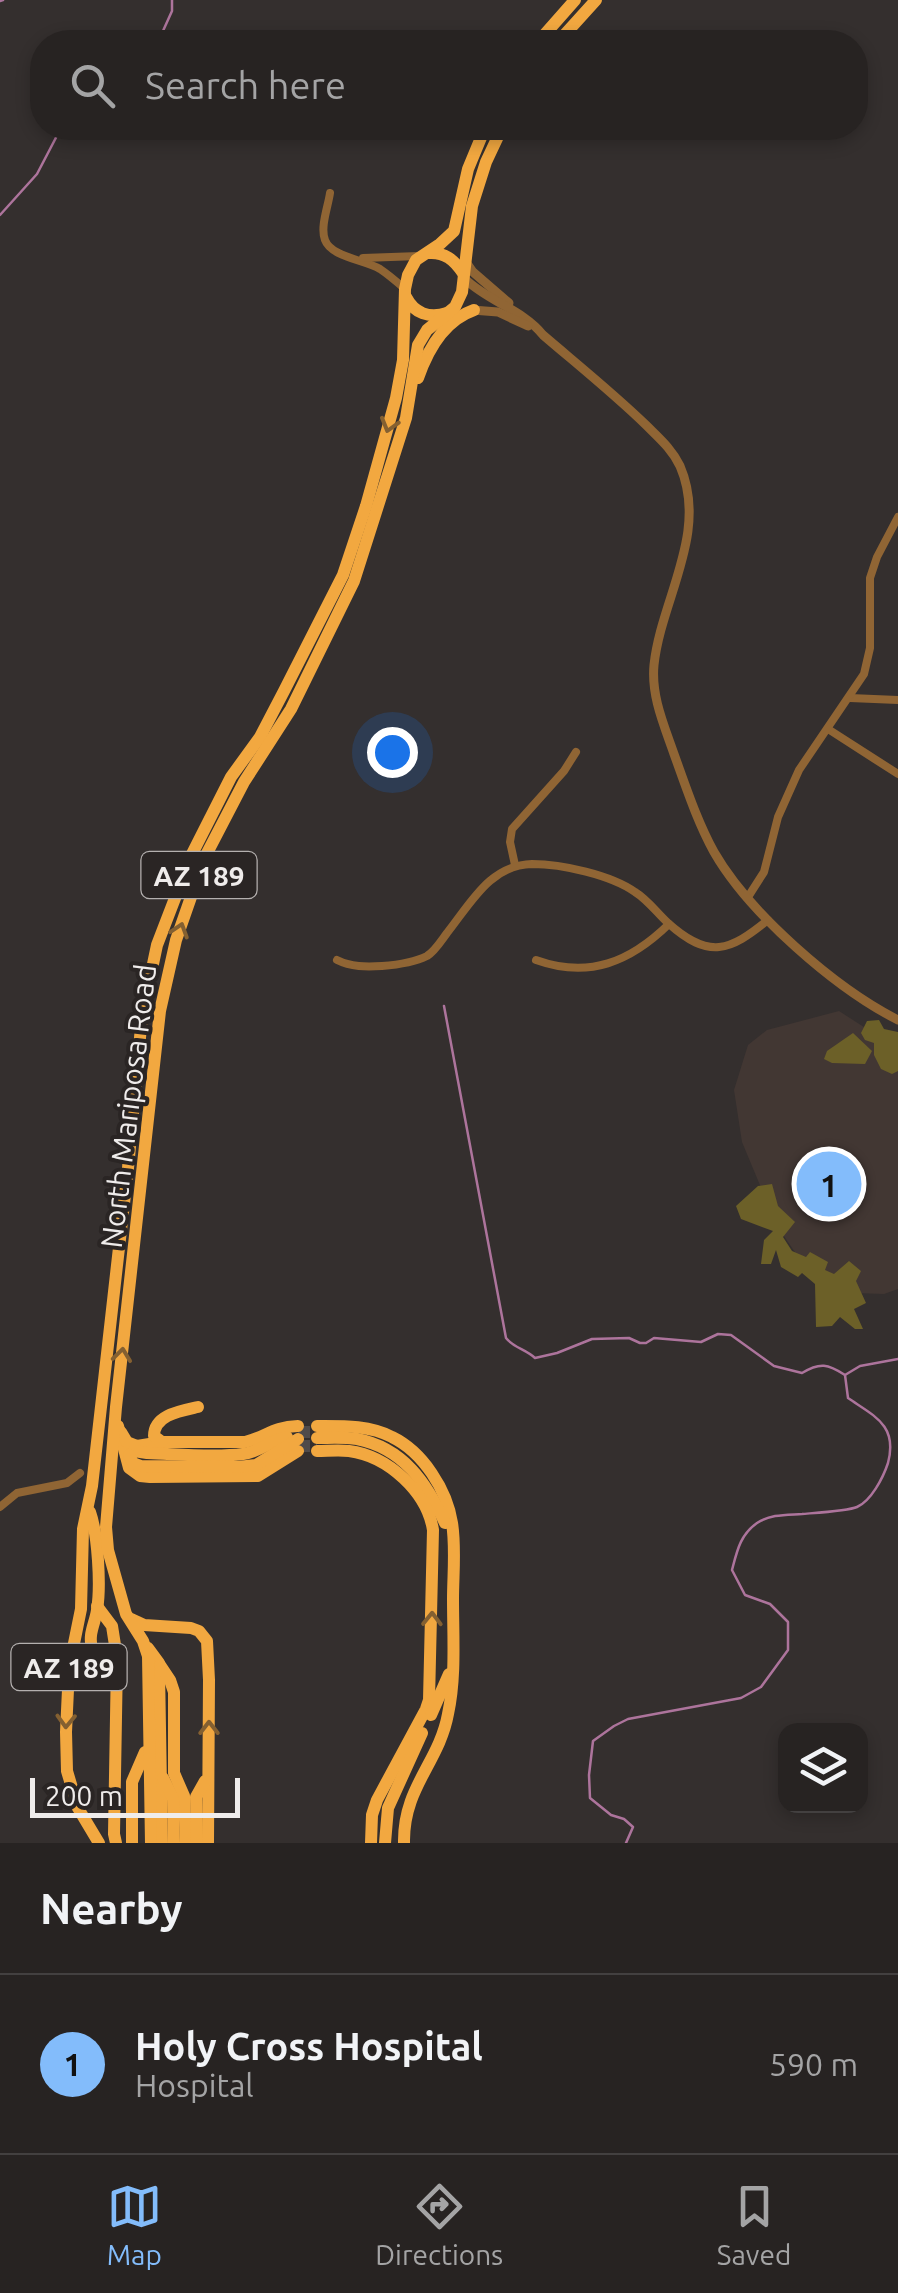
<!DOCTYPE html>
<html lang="en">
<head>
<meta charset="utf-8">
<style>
	body { margin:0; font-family:Ubuntu,sans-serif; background:#332f2f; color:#f1f3f6 }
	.controls { position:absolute; right:30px; bottom:30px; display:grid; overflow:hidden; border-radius:20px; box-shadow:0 5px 15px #0003 }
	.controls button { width:90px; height:90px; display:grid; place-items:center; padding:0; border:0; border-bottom:2px solid #434040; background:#272322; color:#f1f3f6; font:50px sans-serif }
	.scale { position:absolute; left:30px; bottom:25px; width:210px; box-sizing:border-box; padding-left:10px; border:5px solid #efeceb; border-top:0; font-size:28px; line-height:35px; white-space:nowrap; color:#efeceb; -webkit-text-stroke:8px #2a2524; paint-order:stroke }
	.you { position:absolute; left:392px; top:752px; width:35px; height:35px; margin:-25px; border:8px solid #fff; border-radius:50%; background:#1a73e8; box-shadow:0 0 0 15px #1a73e833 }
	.badge { display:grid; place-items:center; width:65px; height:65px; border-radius:50%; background:#83bcfb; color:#111; font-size:32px; font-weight:700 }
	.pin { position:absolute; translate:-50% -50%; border:5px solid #fff; box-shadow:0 2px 10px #0006 }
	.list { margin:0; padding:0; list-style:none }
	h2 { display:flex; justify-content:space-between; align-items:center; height:130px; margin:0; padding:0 40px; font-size:42px }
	h2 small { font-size:32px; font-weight:400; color:#a4a4a5 }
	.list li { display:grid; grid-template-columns:65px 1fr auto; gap:30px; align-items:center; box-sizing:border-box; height:180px; padding:0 40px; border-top:2px solid #434040 }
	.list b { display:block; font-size:38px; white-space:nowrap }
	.list p { margin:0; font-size:32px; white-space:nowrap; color:#a4a4a5 }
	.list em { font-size:32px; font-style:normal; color:#a4a4a5 }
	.icon { flex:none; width:55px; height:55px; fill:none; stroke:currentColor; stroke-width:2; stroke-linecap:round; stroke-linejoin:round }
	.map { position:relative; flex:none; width:898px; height:1843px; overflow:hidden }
	.search { position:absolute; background:#272322; box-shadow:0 5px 15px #0003; left:30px; right:30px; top:30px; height:110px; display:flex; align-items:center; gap:25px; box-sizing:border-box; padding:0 35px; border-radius:40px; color:#a4a4a5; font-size:38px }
	.sheet { height:310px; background:#272322 }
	nav { display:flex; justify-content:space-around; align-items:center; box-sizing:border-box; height:140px; border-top:2px solid #434040; background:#272322; font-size:28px; color:#a4a4a5 }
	nav a { display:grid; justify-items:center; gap:5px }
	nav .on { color:#83bcfb }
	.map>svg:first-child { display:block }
	.built { fill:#423733 }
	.forest { fill:#6c6028 }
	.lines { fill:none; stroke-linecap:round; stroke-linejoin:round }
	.stream { stroke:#ad749c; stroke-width:2.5 }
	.trunk-tunnel { stroke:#504b4a; stroke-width:12; stroke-dasharray:12 6; stroke-linecap:butt }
	.minor { stroke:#906534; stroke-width:8 }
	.tertiary { stroke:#906534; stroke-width:9 }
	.trunk { stroke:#f2a840; stroke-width:12 }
	.oneway { stroke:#846031 }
	.labels { text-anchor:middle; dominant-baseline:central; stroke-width:8; stroke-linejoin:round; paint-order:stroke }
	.shield { fill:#2a2524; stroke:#b4b0af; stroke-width:2.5 }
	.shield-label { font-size:28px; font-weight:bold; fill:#efeceb }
	.street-label { font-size:30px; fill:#efeceb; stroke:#2a2524 }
</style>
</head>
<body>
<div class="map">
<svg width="898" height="1843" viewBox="0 0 898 1843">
	<rect width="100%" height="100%" fill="#342f2e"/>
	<polygon class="built" points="839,1011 898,1049 898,1289 884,1294 855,1293 810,1274 777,1226 742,1142 734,1090 748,1045 767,1030"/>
	<g class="forest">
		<polygon points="879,1020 884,1029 898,1032 898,1071 892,1074 881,1069 874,1055 874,1043 865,1040 861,1033 867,1021"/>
		<polygon points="853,1033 872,1051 865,1064 832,1063 824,1059 827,1051"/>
		<polygon points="772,1184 778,1206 795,1222 783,1237 792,1251 806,1257 810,1252 828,1262 825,1270 834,1274 849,1261 861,1271 856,1281 866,1303 854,1309 863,1329 855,1329 840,1317 832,1326 816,1327 815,1284 802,1273 798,1277 781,1267 776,1250 771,1264 761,1264 764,1240 773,1231 741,1219 736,1206 758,1186"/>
	</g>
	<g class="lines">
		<g class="stream">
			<polyline points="0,1 3,0"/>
			<polyline points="158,42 172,11 172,0"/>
			<polyline points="0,215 37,174 61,128"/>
			<path d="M 444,1006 L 506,1338 C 514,1348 525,1349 535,1358 L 557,1353 L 592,1339 L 629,1338 L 640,1343 L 646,1343 L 654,1338 L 701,1342 L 718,1334 L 731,1335 L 774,1366 L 802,1373 C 820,1362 828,1364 845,1375"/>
			<path d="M 626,1843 L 633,1827 L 624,1819 L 611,1815 L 590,1798 L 589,1775 L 593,1741 L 614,1726 L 628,1719 L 741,1698 L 761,1687 L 788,1650 L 788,1622 L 770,1604 L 745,1595 L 732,1570 C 737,1551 740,1535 757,1523 C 771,1514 786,1515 802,1514 C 813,1513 848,1511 857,1507 C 871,1501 883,1478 888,1463 C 898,1425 874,1416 848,1398 L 845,1375 L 860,1366 L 898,1359"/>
		</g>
		<g class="trunk-tunnel">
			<polyline points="298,1432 317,1432"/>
			<polyline points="298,1446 317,1446"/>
		</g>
		<g class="minor">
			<path d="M 330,193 C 328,207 320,227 325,240 C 331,257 365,260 380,269 C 389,275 397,282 405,289"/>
			<polyline points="363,258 419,256"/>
			<polyline points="850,698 898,700"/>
			<polyline points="828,729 898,774"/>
			<polyline points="515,865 510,842 512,829 564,771 576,752"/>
			<polyline points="748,897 764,872 778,817 799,770 864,674 870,648 870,578 877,557 898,517"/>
			<path d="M 337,960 C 351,967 366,967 382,966 C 395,965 415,962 427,956 C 435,951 441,941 447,933 C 471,903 490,865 532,864 C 562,864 611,875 635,892 C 648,900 657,913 668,923 C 709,960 730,951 768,920"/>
			<path d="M 536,960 C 589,979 630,962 669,924"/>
			<polyline points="0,1507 17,1493 67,1483 80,1473"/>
		</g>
		<g class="tertiary">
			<polyline points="466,262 473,272 509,303"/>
			<path d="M 465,279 C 489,302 522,309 543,335 C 578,365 613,393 646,425 C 659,438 672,449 680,466 C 709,533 661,599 654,665 C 651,696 664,725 674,754 C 686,787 697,821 714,852 C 749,913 835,988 898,1020"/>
			<polyline points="472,310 498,312 528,326"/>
		</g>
		<g class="trunk">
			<polyline points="538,42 575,0"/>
			<polyline points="558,42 596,0"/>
			<path d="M 429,253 C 445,252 454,260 463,273"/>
			<path d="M 406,297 C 414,313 429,319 447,313"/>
			<path d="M 418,378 C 428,349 445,320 474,310"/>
			<polyline points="118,1426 129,1468 140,1476 150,1477 258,1476 298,1451"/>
			<path d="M 317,1426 C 342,1426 369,1425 392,1437 C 423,1452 447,1490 452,1523 C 456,1547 453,1575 453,1599 C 453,1637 456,1677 448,1714 C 439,1763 403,1787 404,1843"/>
			<path d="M 121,1432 L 127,1442 L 137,1446 L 162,1442 L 245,1442 C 266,1437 272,1427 298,1426"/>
			<path d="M 317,1438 C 330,1438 344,1437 357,1439 C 403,1448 427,1483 445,1523"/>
			<path d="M 162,1442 L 154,1436 C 154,1415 180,1411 198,1407"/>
			<path d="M 134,1451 L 147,1453 C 177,1454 213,1458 243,1454 C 260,1452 271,1440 287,1437"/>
			<path d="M 317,1451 C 327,1451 339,1450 349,1451 C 388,1456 427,1492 433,1530 L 429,1700 L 426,1709 L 377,1800 L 372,1815 L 371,1843"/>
			<polyline points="129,1455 133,1463 141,1466 238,1467 256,1465 298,1439"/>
			<path d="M 90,1512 C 98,1535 101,1586 97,1610 C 95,1624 88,1633 92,1649 L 107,1651 L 117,1659 L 114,1834 L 116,1843"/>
			<polyline points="97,1606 112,1626 117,1658"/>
			<polyline points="131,1619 144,1625 191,1628 199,1631 207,1641 209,1680 208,1843"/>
			<polyline points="148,1648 159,1663 159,1671 162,1843"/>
			<polyline points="160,1665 170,1680 174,1692 174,1773 184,1796 186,1843"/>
			<polyline points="431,1715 449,1674"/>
			<polyline points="163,1778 173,1798 174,1843"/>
			<polyline points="99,1843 78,1808 67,1771 66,1732 69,1668 81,1609 83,1529 92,1486 102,1398 128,1168 142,1016 157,945 192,854 231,777 260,737 284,691 343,575 366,506 396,398 403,360 405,289 408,275 416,260 440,244 454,231 468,169 485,128"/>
			<polyline points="132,1843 132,1782 145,1752"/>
			<polyline points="151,1843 148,1656 143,1641 126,1614 108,1550 106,1527 116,1407 160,1011 176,940 205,857 244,782 291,709 354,581 406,418 418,345 427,330 455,307 462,292 472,206 486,162 502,128"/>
			<polyline points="197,1843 196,1797 205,1781"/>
			<polyline points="385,1843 388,1808 422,1733"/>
		</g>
	</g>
	<defs><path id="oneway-chevron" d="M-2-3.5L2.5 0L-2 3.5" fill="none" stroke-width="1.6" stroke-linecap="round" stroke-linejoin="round" transform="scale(2.5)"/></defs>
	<g class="oneway">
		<use href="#oneway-chevron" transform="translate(389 425) rotate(106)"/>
		<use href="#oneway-chevron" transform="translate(180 930) rotate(-72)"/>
		<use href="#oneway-chevron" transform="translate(122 1355) rotate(-83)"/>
		<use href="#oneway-chevron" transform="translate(432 1619) rotate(-89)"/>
		<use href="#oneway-chevron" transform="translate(66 1721) rotate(92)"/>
		<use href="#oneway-chevron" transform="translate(209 1728) rotate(-90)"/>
	</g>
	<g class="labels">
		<g class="shield">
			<rect x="141.5" y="852" width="115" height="46" rx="8"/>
			<rect x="11.5" y="1644" width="115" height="46" rx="8"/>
		</g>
		<g class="shield-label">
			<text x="199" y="875">AZ 189</text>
			<text x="69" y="1667">AZ 189</text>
		</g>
		<g class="street-label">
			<text transform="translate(128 1106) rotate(-83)">North Mariposa Road</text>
		</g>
	</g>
</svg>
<div class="controls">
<button><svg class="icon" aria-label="layers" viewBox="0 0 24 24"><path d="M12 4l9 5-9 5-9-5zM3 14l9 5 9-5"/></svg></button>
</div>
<div class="scale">200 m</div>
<div class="you"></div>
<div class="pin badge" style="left:829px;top:1184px">1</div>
<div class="search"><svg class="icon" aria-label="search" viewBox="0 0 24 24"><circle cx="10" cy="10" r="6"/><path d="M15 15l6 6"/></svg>Search here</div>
</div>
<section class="sheet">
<h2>Nearby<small></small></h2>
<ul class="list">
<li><span class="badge">1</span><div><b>Holy Cross Hospital</b><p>Hospital</p></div><em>590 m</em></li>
</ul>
</section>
<nav>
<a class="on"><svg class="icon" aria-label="map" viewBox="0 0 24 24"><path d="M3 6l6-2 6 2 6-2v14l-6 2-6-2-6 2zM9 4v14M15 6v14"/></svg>Map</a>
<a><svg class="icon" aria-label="directions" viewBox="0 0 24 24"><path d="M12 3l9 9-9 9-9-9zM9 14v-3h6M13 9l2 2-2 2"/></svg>Directions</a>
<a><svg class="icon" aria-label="saved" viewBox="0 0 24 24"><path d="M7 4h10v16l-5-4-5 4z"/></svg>Saved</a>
</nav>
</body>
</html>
